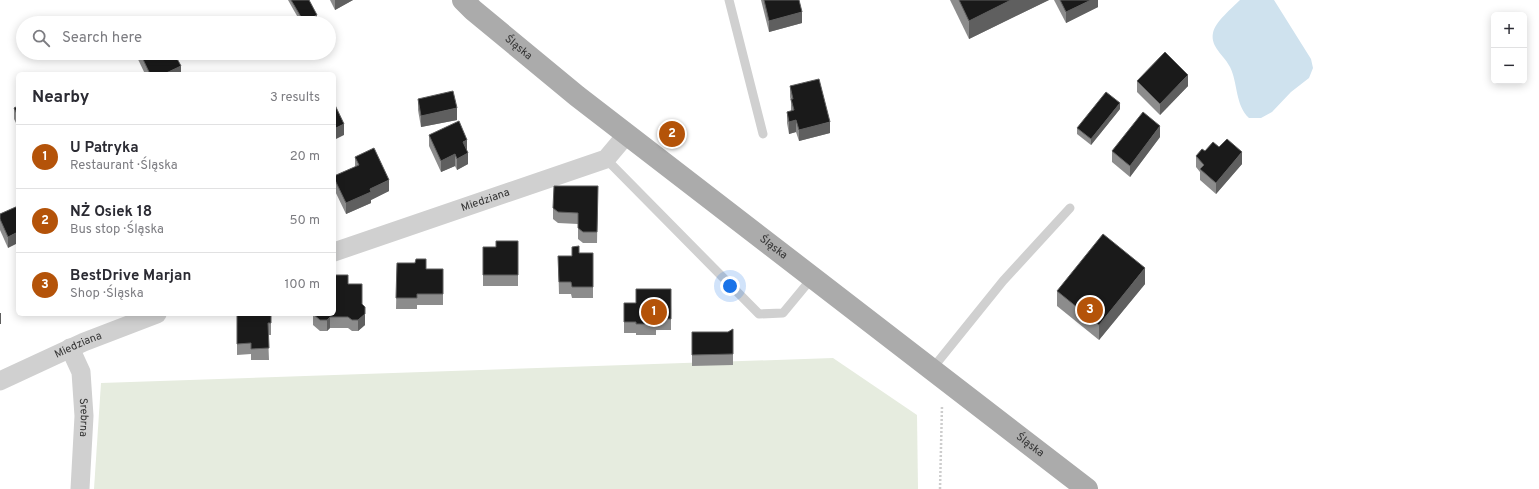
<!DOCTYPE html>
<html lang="en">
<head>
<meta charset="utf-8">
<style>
	body { margin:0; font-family:Overpass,sans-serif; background:#f7f7f7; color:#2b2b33 }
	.controls { position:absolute; right:12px; top:12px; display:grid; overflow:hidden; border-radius:6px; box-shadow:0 2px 10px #0003 }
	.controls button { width:36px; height:36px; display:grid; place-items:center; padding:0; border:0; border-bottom:1px solid #e1e1e2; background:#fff; color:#2b2b33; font:20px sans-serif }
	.you { position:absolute; left:730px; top:286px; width:14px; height:14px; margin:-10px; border:3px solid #fff; border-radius:50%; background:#1a73e8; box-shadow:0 0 0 6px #1a73e833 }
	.badge { display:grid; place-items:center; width:26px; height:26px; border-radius:50%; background:#b45309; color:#fff; font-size:13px; font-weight:700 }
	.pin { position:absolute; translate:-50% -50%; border:2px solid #fff; box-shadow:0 1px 4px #0006 }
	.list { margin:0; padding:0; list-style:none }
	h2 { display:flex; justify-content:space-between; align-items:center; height:52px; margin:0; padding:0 16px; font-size:17px }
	h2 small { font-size:13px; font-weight:400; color:#7c7c81 }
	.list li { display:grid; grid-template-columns:26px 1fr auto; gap:12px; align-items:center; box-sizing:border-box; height:64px; padding:0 16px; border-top:1px solid #e1e1e2 }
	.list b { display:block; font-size:15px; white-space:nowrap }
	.list p { margin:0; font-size:13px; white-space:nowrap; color:#7c7c81 }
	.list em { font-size:13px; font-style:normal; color:#7c7c81 }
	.icon { flex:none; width:22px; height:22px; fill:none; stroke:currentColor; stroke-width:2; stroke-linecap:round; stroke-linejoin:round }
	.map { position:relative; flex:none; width:1539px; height:489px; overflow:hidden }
	.search { position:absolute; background:#fff; box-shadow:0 2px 10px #0003; left:16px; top:16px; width:320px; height:44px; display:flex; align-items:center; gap:10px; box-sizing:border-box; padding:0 14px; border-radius:22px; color:#7c7c81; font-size:15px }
	.panel { position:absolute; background:#fff; box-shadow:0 2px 10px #0003; left:16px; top:72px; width:320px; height:244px; border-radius:6px }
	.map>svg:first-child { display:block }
	.green { fill:#e6ecdf }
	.water { fill:#cfe2ee }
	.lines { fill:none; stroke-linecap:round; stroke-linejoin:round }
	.path { stroke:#cdcdcd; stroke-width:2.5; stroke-dasharray:2 2; stroke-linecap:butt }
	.service { stroke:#d0d0d0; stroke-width:9 }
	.minor { stroke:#d0d0d0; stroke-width:19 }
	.primary { stroke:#ababab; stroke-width:22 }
	.wall { fill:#8c8c8c }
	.shaded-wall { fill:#5f5f5f }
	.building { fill:#1a1a1a; stroke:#5f5f5f }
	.labels { text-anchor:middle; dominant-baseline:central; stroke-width:4; stroke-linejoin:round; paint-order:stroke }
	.street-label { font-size:11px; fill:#333; stroke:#fff }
</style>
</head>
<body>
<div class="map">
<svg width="1539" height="489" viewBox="0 0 1539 489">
	<rect width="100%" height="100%" fill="#fff"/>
	<polygon class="green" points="833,358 917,415 918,489 94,489 101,383"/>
	<path class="water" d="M 1240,0 L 1274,0 L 1311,59 L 1313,68 L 1309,78 L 1291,92 L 1272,112 L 1261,118 L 1249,118 C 1235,105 1238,83 1230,67 C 1225,56 1210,47 1213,33 C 1215,22 1232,8 1240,0 Z"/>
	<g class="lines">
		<polyline class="path" points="940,489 942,406"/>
		<g class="service">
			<polyline points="729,0 763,134"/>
			<polyline points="606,159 759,314 783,313 812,278"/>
			<polyline points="932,369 1003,281 1070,208"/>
		</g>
		<g class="minor">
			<path id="s1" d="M 334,252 L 606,159 L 627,134"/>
			<path id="s2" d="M 70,348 L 81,372 L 84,416 L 80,489"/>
			<path id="s3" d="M 0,381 L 84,342 L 157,314"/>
		</g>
		<path class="primary" id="s4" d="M 463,0 L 473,10 L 577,96 L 1087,489"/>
	</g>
	<g class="wall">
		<polygon points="288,0 309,0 317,21 313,23 301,23"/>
		<polygon points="330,0 353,0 335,10"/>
		<polygon points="761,0 799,0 802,23 769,32"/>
		<polygon points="950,0 1049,0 969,39"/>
		<polygon points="1054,0 1098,0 1098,7 1066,23"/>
		<polygon points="135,53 174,53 181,74 145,74"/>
		<polygon points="1137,81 1188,86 1160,115 1137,92"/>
		<polygon points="790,86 830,133 799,141 796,132 789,134 787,123 787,112 791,111 791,102 790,97"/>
		<polygon points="418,99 457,120 421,127 418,110"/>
		<polygon points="18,106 18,127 14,119 14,108"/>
		<polygon points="1120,109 1091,145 1077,134 1077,128"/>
		<polygon points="429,135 467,151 468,164 457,170 455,166 441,172 429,146"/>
		<polygon points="1160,137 1130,177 1112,162 1112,151"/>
		<polygon points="1219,147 1242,164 1216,194 1200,180 1200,172 1196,167 1196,156 1205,151"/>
		<polygon points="355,157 389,191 371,200 371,203 346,214 334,189 334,176 355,167"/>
		<polygon points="598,186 597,243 583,243 578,239 578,224 558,223 553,219 553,208"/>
		<polygon points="18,206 8,248 0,230 0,214"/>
		<polygon points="518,241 518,286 483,286 483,247 496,247"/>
		<polygon points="579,253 593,253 593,298 572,298 571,294 559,294 558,256 572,256"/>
		<polygon points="397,263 426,269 443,269 443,305 417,305 417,309 396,309"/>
		<polygon points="348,284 362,304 365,325 358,331 352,331 348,328 330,328 327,331 320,331 313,325 313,314"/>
		<polygon points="1145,284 1099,340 1057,306 1057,291"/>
		<polygon points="671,289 671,330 656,330 656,335 636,335 636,333 624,333 624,303 636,303"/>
		<polygon points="237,314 271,314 271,335 268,335 269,360 251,360 251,354 237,355"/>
		<polygon points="733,329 733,365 692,366 692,332 728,332"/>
	</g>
	<g class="shaded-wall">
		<polygon points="335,0 353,0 335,10"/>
		<polygon points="1011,0 1049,0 969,39 969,21"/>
		<polygon points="1091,0 1098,0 1098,7 1066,23 1066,12"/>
		<polygon points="802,12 802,23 769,32 769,21"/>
		<polygon points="317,15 317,21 313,23 304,23 304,22"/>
		<polygon points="181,66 181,74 164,74"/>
		<polygon points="1188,75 1188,86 1160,115 1160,104"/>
		<polygon points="1120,103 1120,109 1091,145 1091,139"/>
		<polygon points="457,108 457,120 421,127 421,116"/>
		<polygon points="796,120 796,132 789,134 789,122"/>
		<polygon points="830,122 830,133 799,141 799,130"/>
		<polygon points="344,124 344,135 334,140 334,129"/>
		<polygon points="1160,126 1160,137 1130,177 1130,166"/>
		<polygon points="467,140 467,151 463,153 463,142"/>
		<polygon points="1242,152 1242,164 1216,194 1216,183"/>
		<polygon points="468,153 468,164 457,170 457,159"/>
		<polygon points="455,154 455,166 441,172 441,161"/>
		<polygon points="389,180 389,191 371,200 371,203 346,214 346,203 370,189"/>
		<polygon points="18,232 18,243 8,248 8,237"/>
		<polygon points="1145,268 1145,284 1099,340 1099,325"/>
		<rect x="0" y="313" width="1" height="11"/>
		<polygon points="365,314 365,325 358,331 358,320"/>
		<polygon points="330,317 330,328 327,331 327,320"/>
	</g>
	<g class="building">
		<polygon points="291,0 309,0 317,15 304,22"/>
		<polygon points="764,0 799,0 802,12 769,21"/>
		<polygon points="959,0 1011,0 969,21"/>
		<polygon points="1060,0 1091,0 1066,12"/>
		<polygon points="157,19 160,23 148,23"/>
		<polygon points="1165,52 1188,75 1160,104 1137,81"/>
		<polygon points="140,53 174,53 181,66 164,74 150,74"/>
		<polygon points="819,79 830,122 799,130 796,120 789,122 787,112 794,110 791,99 793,99 790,86"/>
		<polygon points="453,91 457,108 421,116 418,99"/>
		<polygon points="1106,92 1120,103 1091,139 1077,128"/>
		<polygon points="334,103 344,124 334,129"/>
		<polygon points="18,106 18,116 14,108"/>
		<polygon points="1143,112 1160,126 1130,166 1112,151"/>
		<polygon points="459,121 467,140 463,142 468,153 457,159 455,154 441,161 429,135"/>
		<polygon points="1227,139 1242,152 1216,183 1200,169 1204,165 1196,156 1202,149 1205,151 1213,142 1219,147"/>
		<polygon points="374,148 389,180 370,189 371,192 346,203 334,178 334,176 359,165 355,157"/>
		<polygon points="554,186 598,186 597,232 583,232 578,228 578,213 558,212 553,208"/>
		<polygon points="18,206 18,232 8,237 0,219 0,214"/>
		<polygon points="1103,234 1145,268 1099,325 1057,291"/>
		<polygon points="496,241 518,241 518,275 483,275 483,247 496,247"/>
		<polygon points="579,246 579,253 593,253 593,287 572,287 571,282 559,282 558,256 572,256 572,247"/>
		<polygon points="416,259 426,259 426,269 443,269 443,294 417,294 417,298 396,298 397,263 415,263"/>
		<polygon points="334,275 348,275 348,284 362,284 362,304 365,307 365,314 358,320 352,320 348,317 330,317 327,320 320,320 313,314 334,314"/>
		<polygon points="636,289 671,289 671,319 656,319 656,324 636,324 636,322 624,322 624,303 636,303"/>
		<polygon points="237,314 271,314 271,323 268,323 269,348 251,349 251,343 237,344"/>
		<polygon points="733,329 733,354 692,355 692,332 728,332"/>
	</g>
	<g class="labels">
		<g class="street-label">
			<text stroke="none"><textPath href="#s4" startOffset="73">Śląska</textPath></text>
			<text stroke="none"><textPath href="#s1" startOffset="160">Miedziana</textPath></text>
			<text stroke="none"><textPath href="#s4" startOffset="397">Śląska</textPath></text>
			<text stroke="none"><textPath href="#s3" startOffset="86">Miedziana</textPath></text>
			<text stroke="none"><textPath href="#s2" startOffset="72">Srebrna</textPath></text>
			<text stroke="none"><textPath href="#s4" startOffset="721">Śląska</textPath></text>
		</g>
	</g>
</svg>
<div class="controls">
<button>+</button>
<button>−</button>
</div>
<div class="you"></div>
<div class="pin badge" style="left:654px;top:312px">1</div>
<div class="pin badge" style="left:672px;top:134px">2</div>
<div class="pin badge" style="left:1090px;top:310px">3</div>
<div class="search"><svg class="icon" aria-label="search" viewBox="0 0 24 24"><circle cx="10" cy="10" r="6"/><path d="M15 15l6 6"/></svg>Search here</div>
<section class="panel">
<h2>Nearby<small>3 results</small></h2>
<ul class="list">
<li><span class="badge">1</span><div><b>U Patryka</b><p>Restaurant · Śląska</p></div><em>20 m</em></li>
<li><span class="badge">2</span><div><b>NŻ Osiek 18</b><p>Bus stop · Śląska</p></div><em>50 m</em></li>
<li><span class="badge">3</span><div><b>BestDrive Marjan</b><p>Shop · Śląska</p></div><em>100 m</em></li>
</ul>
</section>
</div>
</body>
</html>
